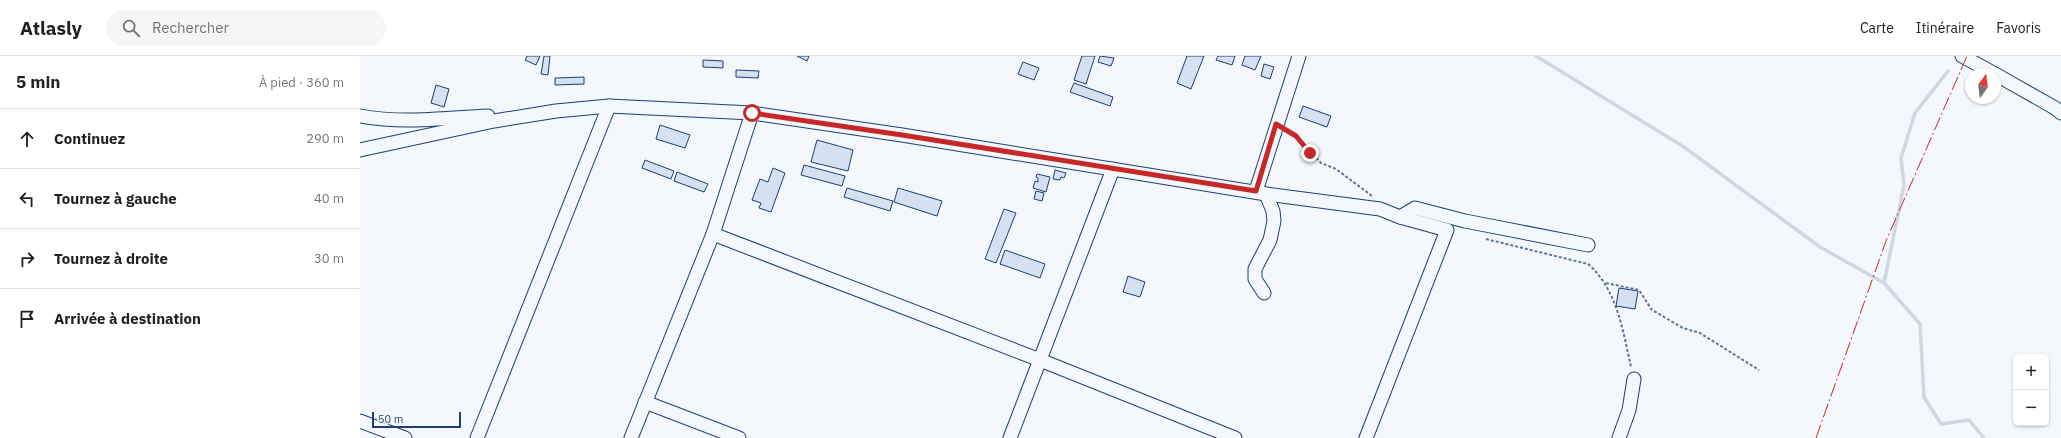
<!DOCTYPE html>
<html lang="fr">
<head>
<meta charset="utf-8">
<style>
	body { margin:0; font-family:"IBM Plex Sans",sans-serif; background:#f6f6f6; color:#202124 }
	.controls { position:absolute; right:12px; bottom:12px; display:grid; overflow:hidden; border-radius:6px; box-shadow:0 1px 3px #0004 }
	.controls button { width:36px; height:36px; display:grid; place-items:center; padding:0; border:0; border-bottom:1px solid #e0e0e0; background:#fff; color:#202124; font:20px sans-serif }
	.compass { position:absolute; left:1605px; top:12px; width:36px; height:36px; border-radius:50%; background:#fff; box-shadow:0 1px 3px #0004; rotate:14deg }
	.scale { position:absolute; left:12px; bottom:10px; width:89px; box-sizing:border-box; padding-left:4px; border:2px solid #1d3f73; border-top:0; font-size:11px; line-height:14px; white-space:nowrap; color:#1d3f73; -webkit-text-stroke:3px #f4f7fb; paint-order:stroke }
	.stop { position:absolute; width:12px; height:12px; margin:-9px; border:3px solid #c62828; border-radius:50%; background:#fff }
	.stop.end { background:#c62828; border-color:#fff; box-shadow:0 1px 4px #0008 }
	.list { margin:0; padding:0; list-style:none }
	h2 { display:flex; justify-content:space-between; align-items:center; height:52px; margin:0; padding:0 16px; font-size:17px }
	h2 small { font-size:13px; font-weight:400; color:#757577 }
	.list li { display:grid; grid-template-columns:26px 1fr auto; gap:12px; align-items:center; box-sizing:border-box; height:60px; padding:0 16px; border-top:1px solid #e0e0e0 }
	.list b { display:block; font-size:15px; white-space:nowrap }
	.list em { font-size:13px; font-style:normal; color:#757577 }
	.icon { flex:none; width:22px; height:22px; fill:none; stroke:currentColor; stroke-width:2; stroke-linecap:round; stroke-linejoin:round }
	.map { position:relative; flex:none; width:1701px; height:382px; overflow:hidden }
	header { display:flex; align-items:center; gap:24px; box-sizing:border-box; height:56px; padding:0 20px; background:#fff; border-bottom:1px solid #e0e0e0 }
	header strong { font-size:19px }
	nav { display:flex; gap:22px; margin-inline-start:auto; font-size:14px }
	.search { width:280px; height:36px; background:#f6f6f6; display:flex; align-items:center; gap:10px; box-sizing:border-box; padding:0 14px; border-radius:22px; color:#757577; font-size:15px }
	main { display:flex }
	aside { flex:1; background:#fff }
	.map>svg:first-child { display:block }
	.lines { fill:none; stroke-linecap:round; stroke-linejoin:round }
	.stream { stroke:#cfd7e4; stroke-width:3.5 }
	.building { fill:#d5e0f0; stroke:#1d3f73 }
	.minor-casing { stroke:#1d3f73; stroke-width:15 }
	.path { stroke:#5e769c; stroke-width:2; stroke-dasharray:3 2; stroke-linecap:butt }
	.minor { stroke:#f4f7fb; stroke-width:13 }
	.power { stroke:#c62828; stroke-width:1; stroke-dasharray:14 3 2 3; stroke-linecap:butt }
	.route { stroke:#c62828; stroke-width:5 }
</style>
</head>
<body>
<header>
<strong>Atlasly</strong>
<div class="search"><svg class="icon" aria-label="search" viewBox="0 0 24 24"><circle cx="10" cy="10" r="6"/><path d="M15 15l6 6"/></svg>Rechercher</div>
<nav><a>Carte</a><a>Itinéraire</a><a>Favoris</a></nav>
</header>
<main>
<aside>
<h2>5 min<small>À pied · 360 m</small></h2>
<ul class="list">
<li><svg class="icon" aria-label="ahead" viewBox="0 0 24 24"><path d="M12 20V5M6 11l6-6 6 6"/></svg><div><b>Continuez</b></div><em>290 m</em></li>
<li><svg class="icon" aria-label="left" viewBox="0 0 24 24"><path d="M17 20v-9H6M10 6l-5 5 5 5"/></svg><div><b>Tournez à gauche</b></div><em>40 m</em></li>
<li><svg class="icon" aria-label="right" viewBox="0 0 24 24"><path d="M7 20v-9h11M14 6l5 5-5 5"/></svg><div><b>Tournez à droite</b></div><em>30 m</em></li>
<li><svg class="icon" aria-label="arrive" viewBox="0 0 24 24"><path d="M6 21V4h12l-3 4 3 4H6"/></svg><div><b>Arrivée à destination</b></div></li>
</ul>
</aside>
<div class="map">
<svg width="1701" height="382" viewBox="0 0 1701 382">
	<rect width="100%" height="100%" fill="#f4f7fb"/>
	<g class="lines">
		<g class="stream">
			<polyline points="1176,0 1324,91 1460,191 1524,227 1560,268 1564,341 1581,368 1609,364 1624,382"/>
			<polyline points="1524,227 1544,129 1541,102 1555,57 1588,15"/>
		</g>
	</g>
	<g class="building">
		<polygon points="167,0 180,0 176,9 165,4"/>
		<polygon points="184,0 190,0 188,19 181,18"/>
		<polygon points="437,0 449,0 447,5"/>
		<polygon points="722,0 735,0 726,28 714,24"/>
		<polygon points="740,0 754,2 751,10 738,6"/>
		<polygon points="827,0 844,0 831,33 817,27"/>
		<polygon points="858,0 875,0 872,9 856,4"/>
		<polygon points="885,0 901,0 895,14 882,9"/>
		<polygon points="343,4 363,5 363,12 343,11"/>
		<polygon points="663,6 679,12 674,24 658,18"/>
		<polygon points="904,8 914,11 910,23 901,20"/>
		<polygon points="376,14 399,15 398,22 376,21"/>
		<polygon points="224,21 224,28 195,29 195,22"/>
		<polygon points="714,27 753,41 750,50 710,36"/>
		<polygon points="76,29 89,33 84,51 71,47"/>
		<polygon points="943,50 971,60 967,71 939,61"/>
		<polygon points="300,69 330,79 325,92 296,83"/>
		<polygon points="457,84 493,94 488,115 451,106"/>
		<polygon points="285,104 314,115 311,123 282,112"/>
		<polygon points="444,109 485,120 482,130 441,119"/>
		<polygon points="413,112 425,117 411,156 399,152 401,147 392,144 400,123 408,126"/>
		<polygon points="695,114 706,117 704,122 701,121 700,124 693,123"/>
		<polygon points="317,116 348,128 344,136 314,125"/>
		<polygon points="677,118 690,121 686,136 673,132 675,125 678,126 678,122 676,121"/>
		<polygon points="487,132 533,145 530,155 484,141"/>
		<polygon points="538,132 582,145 577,160 534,146"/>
		<polygon points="676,135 684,137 682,145 674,143"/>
		<polygon points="644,153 656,157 636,207 625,203"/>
		<polygon points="645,194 685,208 680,222 640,208"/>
		<polygon points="768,220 785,226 780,241 763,236"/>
		<polygon points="1259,232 1278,235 1275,253 1256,250"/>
	</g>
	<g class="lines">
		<defs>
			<g id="minor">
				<polyline points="1602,0 1635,18"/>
				<polyline points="1635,18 1695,52 1701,57"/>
				<path d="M 0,60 C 43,68 84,62 128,60"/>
				<polyline points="0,94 134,65 196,55 249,50 392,57 542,79 906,138 1020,153 1040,161 1087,174 1006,382"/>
				<polyline points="896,135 939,0"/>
				<polyline points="1040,161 1055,152 1105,165 1228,189"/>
				<polyline points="353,178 680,304 875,382"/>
				<polyline points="904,237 895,223 895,213 910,184 914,165 913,155 906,138"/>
				<polyline points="285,346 379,382"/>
				<polyline points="0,365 45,382"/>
				<polyline points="117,382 249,50"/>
				<polyline points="271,382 353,178 392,57"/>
				<polyline points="650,382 753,113"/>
				<polyline points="1259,382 1269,354 1274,323"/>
			</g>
		</defs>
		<use href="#minor" class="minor-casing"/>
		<g class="path">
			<polyline points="927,75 936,80 961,107 976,113 1012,140"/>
			<path d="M 1126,183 L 1228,208 C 1257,233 1263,275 1271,311"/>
			<polyline points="1246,227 1279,234 1292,254 1323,272 1340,277 1399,314"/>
		</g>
		<use href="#minor" class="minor"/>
		<polyline class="power" points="1456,382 1526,185 1607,0"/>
	</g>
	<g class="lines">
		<polyline class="route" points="392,57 542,79 896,135 916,68 936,80 950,97"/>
	</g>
</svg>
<div class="controls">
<button>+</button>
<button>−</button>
</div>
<svg class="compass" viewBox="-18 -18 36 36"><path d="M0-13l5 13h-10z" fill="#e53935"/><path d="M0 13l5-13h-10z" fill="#757577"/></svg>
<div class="scale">50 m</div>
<div class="stop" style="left:392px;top:57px"></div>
<div class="stop end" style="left:950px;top:97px"></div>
</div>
</main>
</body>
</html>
